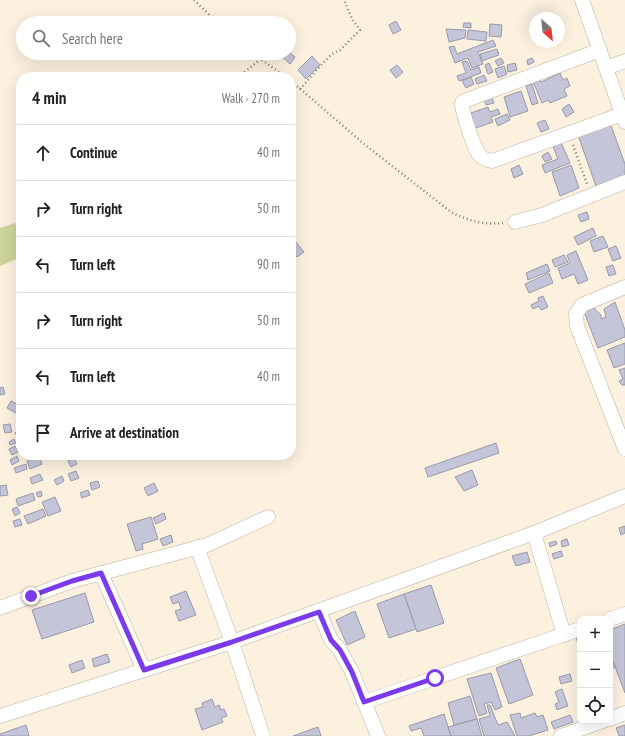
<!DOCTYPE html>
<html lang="en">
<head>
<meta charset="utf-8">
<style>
	body { margin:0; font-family:"PT Sans Narrow",sans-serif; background:#f6f6f6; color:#222 }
	.controls { position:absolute; right:12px; bottom:12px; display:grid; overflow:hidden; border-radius:8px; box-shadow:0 4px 16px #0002 }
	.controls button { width:36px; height:36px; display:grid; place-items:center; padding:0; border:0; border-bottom:1px solid #e0e0e0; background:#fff; color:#222; font:20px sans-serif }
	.compass { position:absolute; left:529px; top:12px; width:36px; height:36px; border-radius:50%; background:#fff; box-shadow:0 4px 16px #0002; rotate:153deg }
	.stop { position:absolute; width:12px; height:12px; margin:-9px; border:3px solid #7c3aed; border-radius:50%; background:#fff }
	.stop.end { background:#7c3aed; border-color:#fff; box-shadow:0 1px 4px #0008 }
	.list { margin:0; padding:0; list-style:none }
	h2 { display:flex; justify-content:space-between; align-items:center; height:52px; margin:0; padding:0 16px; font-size:17px }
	h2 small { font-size:13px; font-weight:400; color:#767676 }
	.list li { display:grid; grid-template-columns:26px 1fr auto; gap:12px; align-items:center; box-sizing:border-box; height:56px; padding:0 16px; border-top:1px solid #e0e0e0 }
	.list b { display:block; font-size:15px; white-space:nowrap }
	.list em { font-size:13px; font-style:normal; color:#767676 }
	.icon { flex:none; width:22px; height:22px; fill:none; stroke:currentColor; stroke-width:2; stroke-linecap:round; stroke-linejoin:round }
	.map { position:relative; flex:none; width:625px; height:736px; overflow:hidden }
	.search { position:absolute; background:#fff; box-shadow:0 4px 16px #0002; left:16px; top:16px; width:280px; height:44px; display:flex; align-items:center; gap:10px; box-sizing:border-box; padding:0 14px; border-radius:22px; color:#767676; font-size:15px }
	.panel { position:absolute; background:#fff; box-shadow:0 4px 16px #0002; left:16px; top:72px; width:280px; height:388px; border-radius:16px }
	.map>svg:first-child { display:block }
	.green { fill:#cdd49a }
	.building { fill:#c4c5d8; stroke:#9899ab }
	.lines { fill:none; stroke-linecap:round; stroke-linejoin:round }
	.minor-casing { stroke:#bcb1a0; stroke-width:15 }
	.path { stroke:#877f74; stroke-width:2.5; stroke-dasharray:1 3; stroke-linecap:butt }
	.minor { stroke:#fff; stroke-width:14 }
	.route { stroke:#7c3aed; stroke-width:5 }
</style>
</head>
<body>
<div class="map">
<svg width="625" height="736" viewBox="0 0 625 736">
	<rect width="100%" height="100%" fill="#fcf1df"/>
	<polygon class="green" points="15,223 21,229 21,257 0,266 0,228"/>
	<g class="building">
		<polygon points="396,21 401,30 393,34 389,25"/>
		<polygon points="464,23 471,23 471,28 463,27"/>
		<polygon points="490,24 502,25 501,37 489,36"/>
		<polygon points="446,29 466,30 465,38 449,42"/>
		<polygon points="468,30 487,32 486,41 467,39"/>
		<polygon points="493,40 496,46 478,52 483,64 472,68 468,58 455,63 449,47 454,46 457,54"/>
		<polygon points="497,49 499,55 482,61 480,54"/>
		<polygon points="289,52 295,57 290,64 278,53"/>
		<polygon points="312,56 320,65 306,79 298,70"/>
		<polygon points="501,58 504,63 498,66 495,61"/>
		<polygon points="532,58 534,62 528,65 527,60"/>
		<polygon points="467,61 471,70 479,67 481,73 459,81 457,76 466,73 462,62"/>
		<polygon points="489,63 493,72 488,74 485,65"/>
		<polygon points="515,63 517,70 508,72 507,65"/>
		<polygon points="397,65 403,72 396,78 390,70"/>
		<polygon points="504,66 507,74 498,78 495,69"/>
		<polygon points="560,73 563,80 567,78 570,86 564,89 567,96 550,103 548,100 542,103 532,79 539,77 541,82"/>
		<polygon points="484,75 487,81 477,84 475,79"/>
		<polygon points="471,77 474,84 466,88 462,81"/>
		<polygon points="532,84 538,103 532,105 526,86"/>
		<polygon points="521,91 528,111 510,117 504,97"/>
		<polygon points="490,94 494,103 486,105 483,96"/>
		<polygon points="569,104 574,112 566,117 562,109"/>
		<polygon points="488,107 490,112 498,109 500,114 491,117 493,122 473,129 468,114"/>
		<polygon points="507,114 510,120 498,126 495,119"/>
		<polygon points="545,120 549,129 541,132 537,123"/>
		<polygon points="610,123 625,164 625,179 597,189 578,135"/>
		<polygon points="560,140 570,163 545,173 542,165 558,159 552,144"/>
		<polygon points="548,152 552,159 545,162 542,156"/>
		<polygon points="519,165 523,174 514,178 511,169"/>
		<polygon points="571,165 579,188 560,196 552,172"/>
		<polygon points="587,212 589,219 581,222 578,215"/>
		<polygon points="593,228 596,236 578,245 574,237"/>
		<polygon points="603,236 608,247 594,252 590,241"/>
		<polygon points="296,242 304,252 297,257 291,249 291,246"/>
		<polygon points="616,246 621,258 613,261 608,249"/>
		<polygon points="576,251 588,280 578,284 574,274 562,279 558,268 570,263 567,255"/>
		<polygon points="564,255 568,262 555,267 552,260"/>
		<polygon points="547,264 550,271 528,280 526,273"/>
		<polygon points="613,265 616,274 609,276 606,267"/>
		<polygon points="549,273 553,283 529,293 525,284"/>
		<polygon points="543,296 548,307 541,310 539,306 533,309 531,305 539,301 538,298"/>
		<polygon points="615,302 625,330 625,337 598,348 583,309 591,305 601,315 601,319 606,317 604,309"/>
		<polygon points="625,343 625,364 614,368 607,350"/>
		<polygon points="625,368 625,385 622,385 619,381 623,379 619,370"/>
		<polygon points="3,387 5,394 0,395 0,388"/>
		<polygon points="11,401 21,406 21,416 7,408"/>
		<polygon points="10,424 12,432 5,433 3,425"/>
		<polygon points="21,429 21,438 19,439 15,433"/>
		<polygon points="14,439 16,443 10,445 9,442"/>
		<polygon points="496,443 499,453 428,477 425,468"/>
		<polygon points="15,446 18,452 12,455 9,449"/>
		<polygon points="17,456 19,461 12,465 10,460"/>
		<polygon points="39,456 42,464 30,469 27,461"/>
		<polygon points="74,458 77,464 71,467 68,461"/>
		<polygon points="26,464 27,469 16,473 14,468"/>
		<polygon points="472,470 478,485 464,491 455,477"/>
		<polygon points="76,471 79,478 71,481 68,474"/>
		<polygon points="40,474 43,480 32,484 30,478"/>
		<polygon points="62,476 64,481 57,485 54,480"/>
		<polygon points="98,481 100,487 92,490 90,483"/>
		<polygon points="154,483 158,491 148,496 144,488"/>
		<polygon points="6,485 8,495 0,496 0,486"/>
		<polygon points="88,490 90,495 82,498 80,493"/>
		<polygon points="41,491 42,496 38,497 36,493"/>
		<polygon points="33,493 35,500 18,506 16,499"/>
		<polygon points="55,497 61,511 48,516 42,502"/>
		<polygon points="17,507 20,513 15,516 12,509"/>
		<polygon points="43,509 46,516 28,524 24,516"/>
		<polygon points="164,513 166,519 156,524 153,518"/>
		<polygon points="151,517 158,539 142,544 143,549 136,551 127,524"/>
		<polygon points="20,519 22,525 15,527 13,521"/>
		<polygon points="625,526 625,533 621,535 619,528"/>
		<polygon points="171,535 173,542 163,546 160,539"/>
		<polygon points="567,539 569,545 562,547 561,541"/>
		<polygon points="556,541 557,544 550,547 549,543"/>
		<polygon points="561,551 563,556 554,559 552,554"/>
		<polygon points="527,552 530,562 516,566 512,556"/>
		<polygon points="431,585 444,623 417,632 404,594"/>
		<polygon points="186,591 196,615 179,621 175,611 181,609 179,602 173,604 170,597"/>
		<polygon points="85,593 94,622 42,639 32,610"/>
		<polygon points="404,594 416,629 389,638 377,604"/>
		<polygon points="355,611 365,637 347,645 336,620"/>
		<polygon points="625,624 625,693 610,653 610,630"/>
		<polygon points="580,637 580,649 576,638"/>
		<polygon points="107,654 110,662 94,667 92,659"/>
		<polygon points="610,654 615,667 610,669"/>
		<polygon points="520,659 533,695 509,704 496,668"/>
		<polygon points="82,660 85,668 72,673 69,665"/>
		<polygon points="491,673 502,707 495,710 491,702 484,704 487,713 479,716 467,679"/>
		<polygon points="570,674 572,681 561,684 559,677"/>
		<polygon points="562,689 568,706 557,710 555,704 559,702 555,692"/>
		<polygon points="470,696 477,719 454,725 448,703"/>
		<polygon points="212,699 215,707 219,705 221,710 224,709 227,716 221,718 223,722 202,730 195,709 203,707 202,703"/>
		<polygon points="487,705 490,705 498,725 507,722 515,736 484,736 479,719 490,716"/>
		<polygon points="520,713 521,718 535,713 537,717 543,715 548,730 529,736 517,736 510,715"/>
		<polygon points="444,714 451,736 424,736 421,728 411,731 409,726"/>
		<polygon points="570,715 573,722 554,729 551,722"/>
		<polygon points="477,719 482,736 451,736 448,727"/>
		<polygon points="26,725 29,736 0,736 0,734"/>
		<polygon points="625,725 625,736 619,736 616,728"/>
		<polygon points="318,727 321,736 293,736"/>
	</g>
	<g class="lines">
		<defs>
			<g id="minor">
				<polyline points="582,0 625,122"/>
				<path d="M 600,50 L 464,101 L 462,103 C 462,114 473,143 478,153 C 481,158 486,160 492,161 L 622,114"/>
				<polyline points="606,68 625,61"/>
				<polyline points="515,222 542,215 625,182"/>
				<polyline points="625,287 582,305 576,314 577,326 625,449"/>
				<polyline points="534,533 564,635"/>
				<polyline points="197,547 232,642 263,736"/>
				<polyline points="101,573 144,670"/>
				<polyline points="0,608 72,581 207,545 268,517"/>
				<polyline points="319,612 331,640 340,650 352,672 378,736"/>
				<polyline points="610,619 625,614"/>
				<polyline points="364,702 580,629"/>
				<polyline points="0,716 232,642 534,533 625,496"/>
				<polyline points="610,719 625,713"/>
				<polyline points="561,736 603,721"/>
			</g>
		</defs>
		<use href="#minor" class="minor-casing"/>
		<g class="path">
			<polyline points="194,0 218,23"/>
			<polyline points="252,53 286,77"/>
			<polyline points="238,77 261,59"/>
			<path d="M 291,81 L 364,144 L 451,212 C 468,221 485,225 503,223"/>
			<polyline points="300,89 322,64 332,54 340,50 360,30 352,19 344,0"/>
			<polyline points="573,145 587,184"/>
		</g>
		<use href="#minor" class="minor"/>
	</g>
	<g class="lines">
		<polyline class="route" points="31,596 72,581 101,573 144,670 232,642 319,612 331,640 340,650 352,672 364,702 435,678"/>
	</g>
</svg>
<div class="controls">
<button>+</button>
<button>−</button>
<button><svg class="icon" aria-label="locate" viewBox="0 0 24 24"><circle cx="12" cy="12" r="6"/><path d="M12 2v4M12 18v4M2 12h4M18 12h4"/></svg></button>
</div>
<svg class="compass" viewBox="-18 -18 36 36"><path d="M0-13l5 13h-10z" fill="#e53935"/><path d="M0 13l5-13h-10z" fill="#767676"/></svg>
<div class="stop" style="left:435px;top:678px"></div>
<div class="stop end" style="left:31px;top:596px"></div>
<div class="search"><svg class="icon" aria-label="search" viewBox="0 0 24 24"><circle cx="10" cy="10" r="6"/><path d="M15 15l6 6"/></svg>Search here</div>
<section class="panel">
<h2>4 min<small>Walk · 270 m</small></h2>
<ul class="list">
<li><svg class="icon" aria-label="ahead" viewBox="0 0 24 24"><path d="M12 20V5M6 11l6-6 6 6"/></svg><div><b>Continue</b></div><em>40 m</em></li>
<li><svg class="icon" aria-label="right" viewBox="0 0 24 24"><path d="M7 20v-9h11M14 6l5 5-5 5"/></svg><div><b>Turn right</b></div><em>50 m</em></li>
<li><svg class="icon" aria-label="left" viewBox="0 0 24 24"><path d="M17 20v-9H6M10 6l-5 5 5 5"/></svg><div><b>Turn left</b></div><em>90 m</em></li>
<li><svg class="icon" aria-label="right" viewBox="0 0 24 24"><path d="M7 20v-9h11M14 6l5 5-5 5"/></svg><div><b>Turn right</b></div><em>50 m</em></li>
<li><svg class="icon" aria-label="left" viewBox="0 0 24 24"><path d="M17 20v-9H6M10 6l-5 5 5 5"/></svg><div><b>Turn left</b></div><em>40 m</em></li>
<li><svg class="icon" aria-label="arrive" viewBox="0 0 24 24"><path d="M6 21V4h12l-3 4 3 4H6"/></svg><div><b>Arrive at destination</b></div></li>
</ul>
</section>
</div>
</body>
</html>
